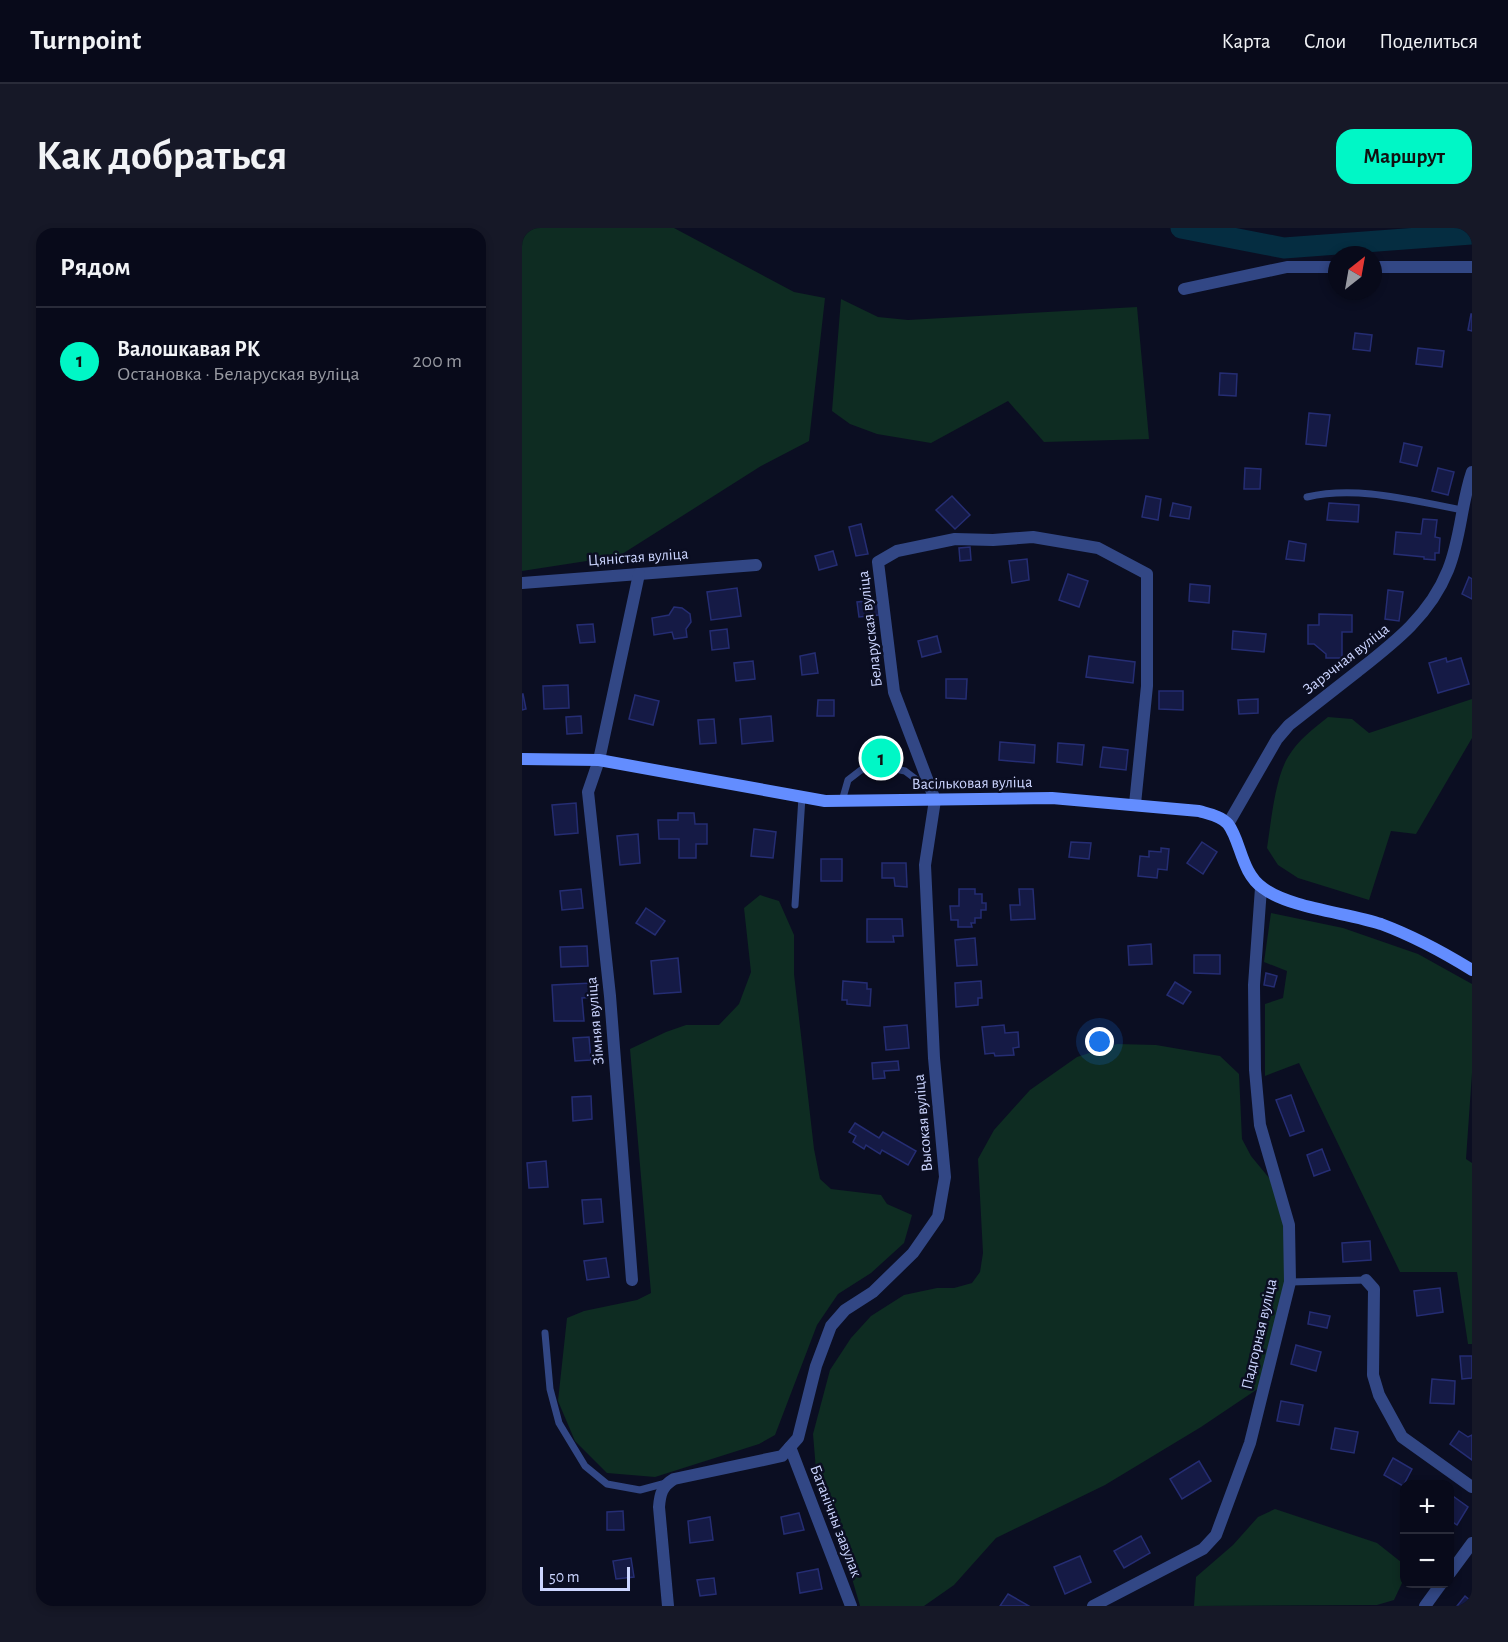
<!DOCTYPE html>
<html lang="ru">
<head>
<meta charset="utf-8">
<style>
	body { margin:0; font-family:"Alegreya Sans",sans-serif; background:#161827; color:#f1f3f6 }
	.controls { position:absolute; right:18px; bottom:18px; display:grid; overflow:hidden; border-radius:12px; box-shadow:0 3px 9px #0003 }
	.controls button { width:54px; height:54px; display:grid; place-items:center; padding:0; border:0; border-bottom:2px solid #292b39; background:#080a1a; color:#f1f3f6; font:30px sans-serif }
	.compass { position:absolute; left:806px; top:18px; width:54px; height:54px; border-radius:50%; background:#080a1a; box-shadow:0 3px 9px #0003; rotate:31deg }
	.scale { position:absolute; left:18px; bottom:15px; width:90px; box-sizing:border-box; padding-left:6px; border:3px solid #ccd5ff; border-top:0; font-size:16px; line-height:21px; white-space:nowrap; color:#ccd5ff; -webkit-text-stroke:4px #0b0e22; paint-order:stroke }
	.you { position:absolute; left:578px; top:814px; width:21px; height:21px; margin:-15px; border:4px solid #fff; border-radius:50%; background:#1a73e8; box-shadow:0 0 0 9px #1a73e833 }
	.badge { display:grid; place-items:center; width:39px; height:39px; border-radius:50%; background:#00f7c6; color:#111; font-size:20px; font-weight:700 }
	.pin { position:absolute; translate:-50% -50%; border:3px solid #fff; box-shadow:0 2px 6px #0006 }
	.list { margin:0; padding:0; list-style:none }
	h2 { display:flex; justify-content:space-between; align-items:center; height:78px; margin:0; padding:0 24px; font-size:26px }
	h2 small { font-size:20px; font-weight:400; color:#989aa2 }
	.list li { display:grid; grid-template-columns:39px 1fr auto; gap:18px; align-items:center; box-sizing:border-box; height:108px; padding:0 24px; border-top:2px solid #292b39 }
	.list b { display:block; font-size:22px; white-space:nowrap }
	.list p { margin:0; font-size:20px; white-space:nowrap; color:#989aa2 }
	.list em { font-size:20px; font-style:normal; color:#989aa2 }
	.map { position:relative; flex:none; width:950px; height:1378px; overflow:hidden; border-radius:18px }
	header { display:flex; align-items:center; gap:36px; box-sizing:border-box; height:84px; padding:0 30px; background:#080a1a; border-bottom:2px solid #292b39 }
	header strong { font-size:28px }
	nav { display:flex; gap:33px; margin-inline-start:auto; font-size:21px }
	.intro { display:flex; align-items:center; justify-content:space-between; box-sizing:border-box; height:144px; padding:0 36px }
	h1 { margin:0; font-size:42px }
	.button { padding:15px 27px; border-radius:18px; background:#00f7c6; color:#111; font-size:21px; font-weight:700 }
	main { display:flex; gap:36px; padding:0 36px }
	aside { flex:1; background:#080a1a; border-radius:18px; box-shadow:0 3px 9px #0003 }
	.map>svg:first-child { display:block }
	.green { fill:#0e2c22 }
	.lines { fill:none; stroke-linecap:round; stroke-linejoin:round }
	.river { stroke:#052d41; stroke-width:21 }
	.building { fill:#151a45; stroke:#252d73; stroke-width:1.5 }
	.lane { stroke:#324785; stroke-width:7 }
	.street { stroke:#324785; stroke-width:12 }
	.secondary { stroke:#638dff; stroke-width:12 }
	.labels { text-anchor:middle; dominant-baseline:central; stroke-width:5; stroke-linejoin:round; paint-order:stroke }
	.street-label { font-size:16px; fill:#ccd5ff; stroke:#0b0e22 }
</style>
</head>
<body>
<header>
<strong>Turnpoint</strong>
<nav><a>Карта</a><a>Слои</a><a>Поделиться</a></nav>
</header>
<div class="intro"><h1>Как добраться</h1><a class="button">Маршрут</a></div>
<main>
<aside>
<h2>Рядом<small></small></h2>
<ul class="list">
<li><span class="badge">1</span><div><b>Валошкавая РК</b><p>Остановка · Беларуская вуліца</p></div><em>200 m</em></li>
</ul>
</aside>
<div class="map">
<svg width="950" height="1378" viewBox="0 0 950 1378">
	<rect width="100%" height="100%" fill="#0b0e22"/>
	<g class="green">
		<polygon points="0,0 152,0 272,64 303,70 287,213 239,238 97,328 0,343"/>
		<polygon points="319,71 356,89 386,92 615,79 627,211 522,214 486,173 409,215 355,206 328,196 310,183"/>
		<path d="M 950,471 L 950,510 L 894,606 L 869,603 L 847,672 L 776,650 L 756,637 L 745,620 C 749,595 753,550 766,529 C 776,512 791,501 806,489 L 830,491 L 847,505 Z"/>
		<polygon points="238,667 257,673 272,707 272,746 292,921 298,951 309,961 359,967 365,976 390,987 382,1015 349,1045 316,1066 295,1097 253,1207 237,1216 133,1249 85,1245 53,1213 36,1173 45,1090 62,1083 115,1072 129,1065 108,821 144,804 164,797 197,797 217,776 229,744 222,680"/>
		<polygon points="749,685 821,700 896,726 950,756 950,845 944,931 950,935 950,1116 946,1116 935,1044 878,1044 777,835 743,848 743,776 761,770 765,743 742,734"/>
		<polygon points="595,816 634,817 698,828 717,846 720,911 729,928 757,962 768,1054 740,1158 679,1199 583,1257 474,1310 432,1357 402,1378 338,1378 318,1309 294,1242 291,1206 308,1142 329,1110 349,1088 382,1067 415,1060 432,1060 450,1055 458,1044 461,1025 456,931 472,902 508,862 555,829"/>
		<polygon points="753,1281 855,1315 879,1334 880,1355 872,1372 855,1377 672,1378 674,1349 711,1317 736,1289"/>
	</g>
	<g class="lines">
		<polyline class="river" points="659,0 762,20 950,6"/>
	</g>
	<g class="building">
		<polygon points="949,86 950,86 950,103 946,102"/>
		<polygon points="833,105 850,107 848,123 831,121"/>
		<polygon points="896,120 922,123 920,139 894,136"/>
		<polygon points="698,145 715,146 714,168 697,167"/>
		<polygon points="787,185 808,187 804,218 784,216"/>
		<polygon points="882,215 900,219 895,238 878,234"/>
		<polygon points="723,240 739,241 738,261 722,261"/>
		<polygon points="916,240 932,244 926,267 910,263"/>
		<polygon points="430,268 448,287 433,301 414,282"/>
		<polygon points="624,268 639,271 636,292 620,289"/>
		<polygon points="651,275 669,279 667,291 648,288"/>
		<polygon points="807,275 837,277 836,294 805,292"/>
		<polygon points="901,291 915,292 913,309 918,310 917,325 913,325 913,332 902,331 902,329 872,326 874,304 899,306"/>
		<polygon points="339,296 346,326 334,328 327,299"/>
		<polygon points="767,313 784,316 782,333 764,331"/>
		<polygon points="448,319 449,332 438,333 437,320"/>
		<polygon points="311,323 315,337 297,342 293,328"/>
		<polygon points="505,331 507,352 490,355 487,333"/>
		<polygon points="546,346 566,353 557,379 537,372"/>
		<polygon points="947,349 950,351 950,371 940,366"/>
		<polygon points="668,356 688,358 687,375 667,373"/>
		<polygon points="215,360 219,388 189,392 185,364"/>
		<polygon points="866,362 881,364 877,393 863,391"/>
		<polygon points="356,372 357,387 337,389 335,374"/>
		<polygon points="152,379 160,380 168,386 169,394 164,401 165,409 152,411 150,404 132,407 130,390 147,387"/>
		<polygon points="797,386 830,387 830,404 820,404 820,430 804,430 804,426 792,416 786,416 786,397 797,397"/>
		<polygon points="71,396 73,414 58,415 55,397"/>
		<polygon points="205,401 207,420 190,422 188,403"/>
		<polygon points="711,403 744,406 742,424 710,421"/>
		<polygon points="415,408 419,424 400,429 396,413"/>
		<polygon points="293,425 296,445 280,447 278,428"/>
		<polygon points="567,428 613,434 611,455 564,449"/>
		<polygon points="924,430 925,434 939,430 947,456 916,465 907,435"/>
		<polygon points="231,433 233,451 214,453 212,435"/>
		<polygon points="424,451 445,451 444,471 424,470"/>
		<polygon points="46,457 47,480 22,481 21,458"/>
		<polygon points="637,463 661,463 661,482 637,481"/>
		<polygon points="0,466 1,466 4,481 0,482"/>
		<polygon points="113,467 137,473 131,497 107,491"/>
		<polygon points="736,471 736,485 717,486 716,472"/>
		<polygon points="296,472 312,472 312,488 295,488"/>
		<polygon points="59,488 60,505 45,506 44,489"/>
		<polygon points="249,488 251,513 220,516 218,491"/>
		<polygon points="192,491 194,515 178,516 176,492"/>
		<polygon points="478,514 513,517 512,535 477,532"/>
		<polygon points="536,515 562,517 560,537 535,534"/>
		<polygon points="581,519 606,522 604,542 578,539"/>
		<polygon points="54,575 56,605 33,607 30,577"/>
		<polygon points="156,585 172,585 173,596 185,596 185,616 174,616 174,630 157,630 157,611 137,611 136,592 156,592"/>
		<polygon points="232,601 254,604 251,630 229,628"/>
		<polygon points="116,606 118,635 98,637 95,608"/>
		<polygon points="549,614 569,615 567,631 547,629"/>
		<polygon points="680,614 695,624 681,646 665,635"/>
		<polygon points="639,620 647,621 645,642 636,641 635,650 616,648 618,628 627,629 627,623 639,624"/>
		<rect x="299" y="631" width="21" height="22"/>
		<polygon points="360,635 384,635 385,659 373,658 372,650 360,650"/>
		<polygon points="59,661 61,680 40,682 38,663"/>
		<polygon points="437,661 453,661 453,666 460,666 460,675 464,675 464,682 459,682 459,690 453,690 453,695 449,695 450,699 436,699 436,692 429,692 428,678 437,678"/>
		<polygon points="497,661 511,661 513,691 489,692 488,677 498,677"/>
		<polygon points="124,680 143,693 133,707 114,695"/>
		<polygon points="345,691 380,691 381,708 371,708 372,714 345,714"/>
		<polygon points="453,710 455,737 435,738 433,712"/>
		<polygon points="629,716 630,736 607,737 606,718"/>
		<polygon points="65,718 66,738 39,739 38,719"/>
		<polygon points="672,727 698,727 698,746 672,745"/>
		<polygon points="156,730 159,764 132,766 129,733"/>
		<polygon points="744,745 755,748 752,759 742,757"/>
		<polygon points="321,753 345,755 345,761 349,761 348,778 325,776 325,772 320,772"/>
		<polygon points="459,753 460,770 456,770 456,777 434,779 433,755"/>
		<polygon points="653,754 669,764 661,776 645,767"/>
		<polygon points="70,755 71,769 60,770 62,793 32,793 30,757"/>
		<polygon points="385,797 387,820 364,822 362,799"/>
		<polygon points="482,797 483,805 496,804 497,819 491,820 492,827 473,828 472,825 463,826 460,799"/>
		<polygon points="67,809 69,832 53,833 51,810"/>
		<polygon points="376,833 377,842 362,843 363,850 351,851 350,835"/>
		<polygon points="769,867 782,903 768,908 754,872"/>
		<polygon points="69,868 70,891 51,893 50,869"/>
		<polygon points="333,895 357,910 361,904 394,923 386,937 360,922 358,926 344,917 342,921 331,914 334,908 327,904"/>
		<polygon points="800,921 808,942 792,948 785,927"/>
		<polygon points="24,933 26,959 7,960 5,935"/>
		<polygon points="79,971 81,994 62,996 60,972"/>
		<polygon points="848,1013 849,1032 821,1034 820,1015"/>
		<polygon points="84,1030 87,1049 65,1052 62,1033"/>
		<polygon points="918,1060 921,1084 895,1088 892,1063"/>
		<polygon points="788,1084 808,1088 805,1100 786,1096"/>
		<polygon points="774,1117 799,1124 794,1143 769,1136"/>
		<polygon points="938,1128 950,1128 950,1150 940,1151"/>
		<polygon points="910,1151 933,1153 932,1176 908,1175"/>
		<polygon points="759,1173 781,1177 777,1197 755,1193"/>
		<polygon points="813,1200 836,1204 832,1225 809,1221"/>
		<polygon points="937,1203 946,1209 950,1207 950,1232 928,1216"/>
		<polygon points="871,1230 890,1241 881,1258 862,1247"/>
		<polygon points="677,1233 689,1253 660,1271 648,1251"/>
		<polygon points="928,1266 946,1279 935,1297 928,1292"/>
		<polygon points="101,1283 102,1302 85,1302 85,1284"/>
		<polygon points="277,1285 282,1302 262,1306 259,1289"/>
		<polygon points="188,1289 191,1312 168,1315 166,1293"/>
		<polygon points="619,1308 628,1325 602,1340 592,1323"/>
		<polygon points="558,1328 569,1354 543,1366 532,1339"/>
		<polygon points="109,1330 112,1349 94,1351 91,1333"/>
		<polygon points="296,1341 300,1361 278,1365 275,1345"/>
		<polygon points="192,1350 194,1366 178,1368 175,1352"/>
		<polygon points="486,1366 507,1378 478,1378"/>
		<polygon points="943,1368 950,1374 950,1378 935,1378"/>
	</g>
	<g class="lines">
		<g class="lane">
			<path d="M 785,269 C 836,257 891,273 941,282"/>
			<polyline points="320,573 326,552 339,542 360,538 383,543 407,561"/>
			<polyline points="273,677 280,569"/>
			<polyline points="768,1054 844,1052"/>
			<polyline points="23,1105 28,1161 37,1195 63,1238 85,1256 118,1262 144,1255"/>
		</g>
		<g class="street">
			<polyline points="851,39 950,39"/>
			<polyline points="662,61 765,39 815,39"/>
			<polyline points="0,355 234,337"/>
			<path d="M 706,596 L 755,511 L 767,497 C 790,479 813,461 836,443 C 873,414 908,387 926,342 C 939,310 939,276 950,244"/>
			<polyline points="110,1052 88,768 66,564 77,532 117,346"/>
			<polyline points="844,1052 852,1061 851,1147 857,1167 880,1209 950,1259"/>
			<polyline points="268,1219 329,1378"/>
			<polyline points="928,1345 950,1315"/>
			<path d="M 146,1378 L 137,1279 C 138,1266 140,1258 152,1251 L 260,1228 L 276,1210 L 294,1138 L 309,1098 L 323,1082 L 351,1064 L 391,1025 L 416,989 L 423,949 L 412,830 L 403,637 L 413,572 L 372,464 L 356,334 L 375,323 L 433,311 L 471,312 L 511,309 L 576,320 L 625,346 L 625,458 L 613,576"/>
			<polyline points="571,1378 681,1321 694,1307 728,1215 768,1054 767,997 738,897 733,842 732,757 739,660"/>
			<polyline points="903,1378 919,1356"/>
		</g>
		<path class="secondary" d="M 0,531 L 77,532 L 303,573 L 530,570 L 677,583 C 687,586 699,588 706,596 C 719,613 719,645 741,660 C 767,680 827,685 859,696 C 891,708 921,724 950,742"/>
	</g>
	<g class="labels">
		<g class="street-label">
			<text transform="translate(116 329) rotate(-4)">Цяністая вуліца</text>
			<text transform="translate(348 401) rotate(-97)">Беларуская вуліца</text>
			<text transform="translate(824 431) rotate(-38)">Зарэчная вуліца</text>
			<text transform="translate(450 555) rotate(-1)">Васільковая вуліца</text>
			<text transform="translate(73 793) rotate(-95)">Зімняя вуліца</text>
			<text transform="translate(401 895) rotate(-95)">Высокая вуліца</text>
			<text transform="translate(737 1106) rotate(-77)">Падгорная вуліца</text>
			<text transform="translate(314 1293) rotate(69)">Батанічны завулак</text>
		</g>
	</g>
</svg>
<div class="controls">
<button>+</button>
<button>−</button>
</div>
<svg class="compass" viewBox="-18 -18 36 36"><path d="M0-13l5 13h-10z" fill="#e53935"/><path d="M0 13l5-13h-10z" fill="#989aa2"/></svg>
<div class="scale">50 m</div>
<div class="you"></div>
<div class="pin badge" style="left:359px;top:530px">1</div>
</div>
</main>
</body>
</html>
